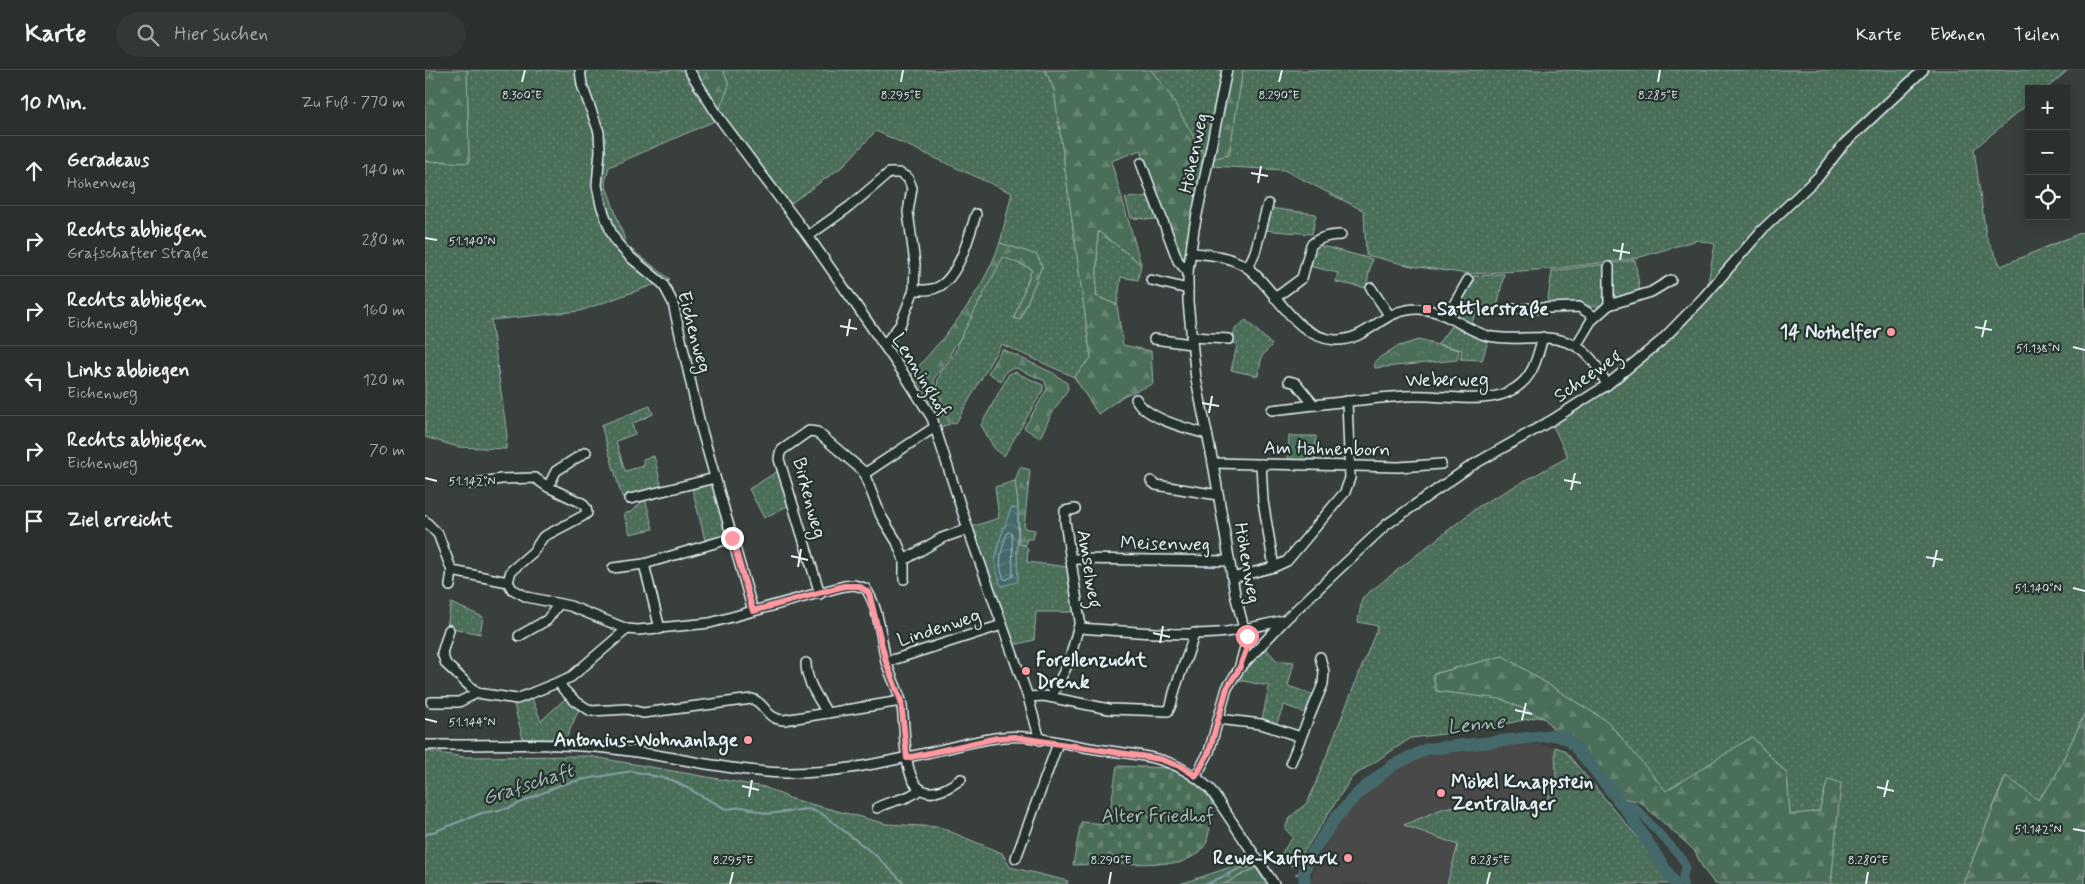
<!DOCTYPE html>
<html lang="de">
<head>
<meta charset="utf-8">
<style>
	body { margin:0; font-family:Mynerve,sans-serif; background:#333735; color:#f1f3f6 }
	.controls { position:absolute; right:15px; top:15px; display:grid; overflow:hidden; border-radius:0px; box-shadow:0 2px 12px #0003 }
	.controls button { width:45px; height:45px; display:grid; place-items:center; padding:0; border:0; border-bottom:1px solid #474a49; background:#2b2f2d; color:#f1f3f6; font:25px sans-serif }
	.stop { position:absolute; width:15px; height:15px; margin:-11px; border:4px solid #ff9aa2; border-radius:50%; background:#fff }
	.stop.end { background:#ff9aa2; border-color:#fff; box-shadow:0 1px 5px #0008 }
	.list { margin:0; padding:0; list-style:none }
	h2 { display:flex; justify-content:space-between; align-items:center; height:65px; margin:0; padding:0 20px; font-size:21px }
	h2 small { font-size:16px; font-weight:400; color:#a6a9aa }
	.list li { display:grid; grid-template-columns:32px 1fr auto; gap:15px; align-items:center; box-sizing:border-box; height:70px; padding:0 20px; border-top:1px solid #474a49 }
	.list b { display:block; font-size:19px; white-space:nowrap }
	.list p { margin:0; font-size:16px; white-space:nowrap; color:#a6a9aa }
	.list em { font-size:16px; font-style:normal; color:#a6a9aa }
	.icon { flex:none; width:28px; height:28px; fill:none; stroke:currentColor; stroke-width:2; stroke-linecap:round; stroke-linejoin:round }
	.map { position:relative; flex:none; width:1660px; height:814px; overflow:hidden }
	header { display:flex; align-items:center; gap:30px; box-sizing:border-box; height:70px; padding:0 25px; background:#2b2f2d; border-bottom:1px solid #474a49 }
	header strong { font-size:24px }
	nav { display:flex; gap:28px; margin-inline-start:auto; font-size:18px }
	.search { width:350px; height:45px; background:#333735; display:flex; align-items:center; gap:12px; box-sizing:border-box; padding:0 18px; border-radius:28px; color:#a6a9aa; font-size:19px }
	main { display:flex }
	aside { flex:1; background:#2b2f2d }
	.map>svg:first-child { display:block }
	.built { fill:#494a4a }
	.grass { fill:url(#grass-dots); stroke:#9ab0a8; fill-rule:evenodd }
	.forest { fill:url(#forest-firs); stroke:#9ab0a8 }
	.cemetery { fill:url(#cemetery-stones); stroke:#9ab0a8 }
	.park { fill:url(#park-crowns); stroke:#9ab0a8 }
	.water { fill:url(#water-waves); stroke:#869fa3 }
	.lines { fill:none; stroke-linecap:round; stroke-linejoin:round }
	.shore { stroke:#a7bbbf; stroke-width:1 }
	.stream { stroke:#869fa3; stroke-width:2 }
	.canal { stroke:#45696a; stroke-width:8 }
	.river { stroke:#45696a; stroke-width:12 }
	.minor-casing { stroke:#e8f1f8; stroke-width:12 }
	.minor { stroke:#26332d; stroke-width:9 }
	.route { stroke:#ff9aa2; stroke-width:6 }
	.ticks { fill:none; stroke:#e8f1f8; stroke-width:2 }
	.poi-dot { fill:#ff9aa2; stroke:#26332d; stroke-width:2 }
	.labels { text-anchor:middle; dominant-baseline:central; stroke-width:4.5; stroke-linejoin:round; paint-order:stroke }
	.street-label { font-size:19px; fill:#e8f1f8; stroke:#26332d }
	.poi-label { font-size:19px; font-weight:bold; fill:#e8f1f8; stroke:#26332d; text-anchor:start }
	.park-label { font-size:19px; fill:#aabdb8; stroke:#26332d }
	.water-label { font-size:20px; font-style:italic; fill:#a7bbbf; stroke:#26332d }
	.ticks-label { font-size:12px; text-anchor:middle; fill:#e8f1f8; stroke:#26332d; stroke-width:4.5; stroke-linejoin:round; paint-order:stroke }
</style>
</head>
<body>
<header>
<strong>Karte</strong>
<div class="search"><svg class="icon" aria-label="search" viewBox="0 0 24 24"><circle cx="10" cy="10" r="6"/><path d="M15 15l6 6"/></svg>Hier suchen</div>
<nav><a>Karte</a><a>Ebenen</a><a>Teilen</a></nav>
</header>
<main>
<aside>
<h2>10 Min.<small>Zu Fuß · 770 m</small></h2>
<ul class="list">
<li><svg class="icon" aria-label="ahead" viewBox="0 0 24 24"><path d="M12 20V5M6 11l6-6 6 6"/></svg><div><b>Geradeaus</b><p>Höhenweg</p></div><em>140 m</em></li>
<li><svg class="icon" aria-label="right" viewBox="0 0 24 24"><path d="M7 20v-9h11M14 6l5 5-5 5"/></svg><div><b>Rechts abbiegen</b><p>Grafschafter Straße</p></div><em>280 m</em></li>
<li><svg class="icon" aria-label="right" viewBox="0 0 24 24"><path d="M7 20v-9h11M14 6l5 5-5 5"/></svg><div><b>Rechts abbiegen</b><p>Eichenweg</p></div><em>160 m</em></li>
<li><svg class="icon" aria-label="left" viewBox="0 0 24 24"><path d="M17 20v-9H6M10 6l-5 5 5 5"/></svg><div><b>Links abbiegen</b><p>Eichenweg</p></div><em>120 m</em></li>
<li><svg class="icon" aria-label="right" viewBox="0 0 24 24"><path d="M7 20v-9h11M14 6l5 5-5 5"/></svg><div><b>Rechts abbiegen</b><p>Eichenweg</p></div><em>70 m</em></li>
<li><svg class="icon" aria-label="arrive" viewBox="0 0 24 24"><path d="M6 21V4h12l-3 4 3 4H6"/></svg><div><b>Ziel erreicht</b></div></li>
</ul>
</aside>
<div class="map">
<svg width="1660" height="814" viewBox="0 0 1660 814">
	<defs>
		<pattern id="grass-dots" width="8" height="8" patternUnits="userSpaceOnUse" patternTransform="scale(1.25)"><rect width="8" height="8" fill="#4c6e59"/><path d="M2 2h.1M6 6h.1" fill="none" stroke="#668372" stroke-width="1.8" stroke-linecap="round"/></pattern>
		<pattern id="forest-firs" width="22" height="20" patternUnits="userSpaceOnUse" patternTransform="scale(1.25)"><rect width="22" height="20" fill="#4c6e59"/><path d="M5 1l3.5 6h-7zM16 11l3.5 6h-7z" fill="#668372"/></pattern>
		<pattern id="cemetery-stones" width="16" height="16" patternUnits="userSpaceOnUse" patternTransform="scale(1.25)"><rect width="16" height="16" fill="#4c6e59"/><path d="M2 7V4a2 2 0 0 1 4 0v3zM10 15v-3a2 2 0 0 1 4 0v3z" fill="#668372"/></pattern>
		<pattern id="park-crowns" width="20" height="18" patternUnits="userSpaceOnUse" patternTransform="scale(1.25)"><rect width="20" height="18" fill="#4c6e59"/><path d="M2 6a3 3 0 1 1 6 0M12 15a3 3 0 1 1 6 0" fill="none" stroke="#668372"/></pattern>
		<pattern id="water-waves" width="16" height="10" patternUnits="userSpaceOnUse" patternTransform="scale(1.25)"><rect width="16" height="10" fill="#45696a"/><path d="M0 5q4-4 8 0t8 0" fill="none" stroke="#607f80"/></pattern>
	</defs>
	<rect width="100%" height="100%" fill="#393f3c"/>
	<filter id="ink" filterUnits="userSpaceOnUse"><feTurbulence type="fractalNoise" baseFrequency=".02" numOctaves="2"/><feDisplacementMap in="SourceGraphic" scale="10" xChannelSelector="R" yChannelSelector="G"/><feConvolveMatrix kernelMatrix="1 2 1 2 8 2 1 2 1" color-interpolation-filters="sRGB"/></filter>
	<g filter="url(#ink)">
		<polygon class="built" points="1103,673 1130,677 1131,708 1124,729 1107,736 1042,734 1019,738 980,755 1033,775 1022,814 885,814 888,801 917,740 943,716 979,694 1010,684 1046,678"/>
		<g class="grass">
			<polygon points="42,0 262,0 292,50 184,97 180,113 202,176 245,209 155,241 66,250 82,365 81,379 33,377 0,367 0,91 44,92"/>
			<path d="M 298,0 L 620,0 L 629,19 L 666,288 L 649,307 L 576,274 L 531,353 L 527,354 C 508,310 505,317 533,277 L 532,274 L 578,186 L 607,199 L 589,248 L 595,250 L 617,196 L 612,185 L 575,173 L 587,122 L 582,121 L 451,61 L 417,97 L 362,136 L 293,43 L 304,15 Z"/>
			<polygon points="726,0 801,0 804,84 818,0 1643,0 1621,19 1604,19 1604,33 1549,79 1561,166 1576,196 1660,161 1660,643 1628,711 1612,730 1580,707 1538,814 1406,814 1415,713 1403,709 1394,741 1365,745 1362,704 1327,667 1241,722 1183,652 1078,586 1008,604 1011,621 1077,629 1119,648 1113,647 1051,660 986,668 927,707 869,797 853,788 868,767 860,759 864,748 883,732 953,556 933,552 937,528 1054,436 1143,387 1127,354 1183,318 1281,223 1290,174 1272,170 1212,188 1128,199 1044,204 986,196 941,185 939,141 859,100 785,96 745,25"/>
			<polygon points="726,126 735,150 706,148 700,128"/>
			<polygon points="844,138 891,144 887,164 838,160"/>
			<polygon points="673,161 716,194 713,210 696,207 692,235 671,226"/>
			<polygon points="889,174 947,189 941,218 911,212 913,203 884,196"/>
			<polygon points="1210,190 1215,222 1189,228 1181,223 1177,236 1122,236 1127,201"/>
			<polygon points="1079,204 1072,238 1056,235 1046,253 1027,243 1048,206"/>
			<polygon points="821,250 847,275 837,286 833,306 806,300 812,276 807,270 810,259"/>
			<polygon points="1028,253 1063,271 1057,290 1035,289 1037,280 1013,274"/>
			<polygon points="590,302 618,315 618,320 579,386 569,378 556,355 584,304"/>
			<polygon points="225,336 228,344 207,354 210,364 191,371 200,401 219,396 218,389 229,386 237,418 197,427 176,355"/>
			<polygon points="864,366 891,366 890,392 863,392"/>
			<polygon points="353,401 364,435 339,448 324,419"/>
			<path d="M 590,411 L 593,433 L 594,474 L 600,475 L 603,479 L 602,492 L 643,497 L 650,542 L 611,542 L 609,570 L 589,575 L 546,457 L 574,448 L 570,417 ZM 586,438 L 593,440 L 592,482 L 593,509 L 570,493 L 574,472 Z"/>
			<polygon points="288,413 301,466 280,470 267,418"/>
			<polygon points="220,428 228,459 205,464 199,444 208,441"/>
			<polygon points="26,533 58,547 55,564 22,557"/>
			<polygon points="840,577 851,590 869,592 863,616 890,625 883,644 859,635 851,655 837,650 844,616 813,610 815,603"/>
			<polygon points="106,626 116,651 142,627 155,637 141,669 98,669 89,635"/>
			<polygon points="1130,677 1139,680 1252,814 1022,814 1033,775 979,755 1019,738 1042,734 1107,736 1123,729 1131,708"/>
			<polygon points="0,681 39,687 163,686 339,717 367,729 462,754 514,757 577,783 585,797 643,811 642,814 0,814"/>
		</g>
		<g class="forest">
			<polygon points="0,0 42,0 44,93 0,91"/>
			<polygon points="262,0 298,0 304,15 294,40"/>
			<polygon points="620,0 726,0 745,25 785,96 760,192 739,156 716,80 686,91 716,194 673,161 671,226 692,235 698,275 726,281 728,314 700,325 673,344 649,307 666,288 629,19"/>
			<polygon points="801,0 818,0 804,85 787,89"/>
			<path d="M 575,173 L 612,185 L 617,196 L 595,250 L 589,248 L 607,199 L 578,187 L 536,267 L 509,309 L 510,321 L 525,354 L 512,358 L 486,309 L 487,304 C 526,259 554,229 575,173 Z"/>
			<polygon points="577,279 628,303 642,313 643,319 625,347 615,368 599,358 622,319 620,311 591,298 582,300 576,311 563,303"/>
			<polygon points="595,397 605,400 599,458 610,460 608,469 602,469 600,475 594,474 593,433 590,411"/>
			<polygon points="1078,586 1183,652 1241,721 1327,667 1362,704 1365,745 1394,741 1403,709 1416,713 1406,814 1290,814 1279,800 1269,780 1215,732 1184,725 1119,648 1076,629 1011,621 1008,604"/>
			<polygon points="1660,643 1660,814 1538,814 1581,706 1613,730 1628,711"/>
			<polygon points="827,793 831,797 799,814 755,814 815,794"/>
		</g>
		<polygon class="cemetery" points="692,696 743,698 765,708 772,713 786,731 789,741 781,774 773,784 754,793 648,795 656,752 683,754"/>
		<g class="park">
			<polygon points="993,270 1034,280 1032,290 950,298 949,293 951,290 971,277"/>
			<polygon points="831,798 841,814 799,814"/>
		</g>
		<polygon class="water" points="586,438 593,439 592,482 593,509 592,512 577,516 575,514 570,493 574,472"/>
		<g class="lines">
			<path class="shore" d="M 585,462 L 587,464 L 588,506 L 580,510 C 571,497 577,477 582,463 Z"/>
			<g class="stream">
				<polyline points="0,765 57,743 84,738 135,715 155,710 207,701 247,710 301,739 319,737 342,744 383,739 397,744 449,784 480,814"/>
				<polyline points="871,804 879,803"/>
				<polyline points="782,814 816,798 828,796"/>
			</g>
			<polyline class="canal" points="1194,731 1210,737 1255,786 1261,797 1257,810 1259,814"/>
			<polyline class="river" points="880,814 879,803 885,786 909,750 932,724 968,695 1002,679 1129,665 1143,669 1156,683 1205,745 1250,814"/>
			<defs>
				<g id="minor">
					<polyline points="155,0 157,15 174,62 175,81 172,115 176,135 186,162 192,173 205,187 238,214 248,233 275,354 328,541"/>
					<polyline points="264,0 295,49 383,166 481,307 507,348 543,459 603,627 615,670"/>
					<polyline points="716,93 753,191 763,202"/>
					<polyline points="383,166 424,137 464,103 474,103 483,108 487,118 483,142 490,194 489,220 475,255 459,275"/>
					<path d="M 767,183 C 786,184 809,187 824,199 C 853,222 869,267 910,270 C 940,271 955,244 982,240 C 1017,234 1034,258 1063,266 C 1092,273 1121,261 1149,275 C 1165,283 1174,299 1182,315"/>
					<polyline points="1184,197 1184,235"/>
					<polyline points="823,198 830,182 843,134"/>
					<polyline points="726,210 763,219"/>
					<polyline points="946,218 964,245"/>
					<path d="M 489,220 C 498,220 507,221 515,216 C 534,205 545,164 551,144"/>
					<path d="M 850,228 L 877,208 L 886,175 C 894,167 905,165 916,165"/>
					<polyline points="1089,239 1154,237 1170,247"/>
					<polyline points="1023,245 1043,210"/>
					<polyline points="766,267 804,269"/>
					<polyline points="729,269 766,274"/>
					<polyline points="1151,276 1166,251 1184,235 1226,222 1246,210"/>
					<polyline points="864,311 871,313 889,335"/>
					<path d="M 711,329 C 720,348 763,359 782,364"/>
					<path d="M 847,340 C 891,335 935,329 980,326 C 1015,323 1060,337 1089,319 C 1109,307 1112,287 1118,267"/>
					<polyline points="788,393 974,397 1016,394"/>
					<polyline points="836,394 838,431 849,497"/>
					<polyline points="439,404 510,357"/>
					<polyline points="726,411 731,415 793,425"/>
					<polyline points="45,414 76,409 110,408 123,417 157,433 161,438 162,443 158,446 118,467 108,482 86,501 83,512"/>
					<polyline points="123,417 131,401 161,382"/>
					<polyline points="205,429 290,408"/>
					<path d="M 0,451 L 13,464 L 27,501 L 83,512 L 87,519 L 102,527 L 145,536 L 202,559 L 213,560 L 285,553 L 419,516 L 429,515 L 440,518 C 454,535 456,570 461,591 C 465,605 472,617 476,631 C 481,652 477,700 492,716 C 505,730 524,718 536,709"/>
					<polyline points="646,489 804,491"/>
					<polyline points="479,490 479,509"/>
					<polyline points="219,494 235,559"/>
					<polyline points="188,498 219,494 307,468"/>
					<polyline points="807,508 849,497 862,491 920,422 925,408 922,331"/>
					<polyline points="25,516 27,501"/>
					<polyline points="395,524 354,389 355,383 357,380 384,361 392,362 438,401 456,446 472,472 479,490 517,468 543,459"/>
					<path d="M 654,558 C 699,561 746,566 792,563 C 815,561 837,555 860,550"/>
					<polyline points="24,560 17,583 21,594 52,623 92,629 146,607 202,559"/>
					<polyline points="94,566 122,550 133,535"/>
					<polyline points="461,592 577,555"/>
					<path d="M 381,593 C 381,612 393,627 402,643"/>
					<polyline points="814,599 860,550 961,455 1046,396 1127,350 1182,315 1236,271 1278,228 1337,160 1394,106 1418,75 1498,0"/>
					<path d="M 134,612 L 138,619 L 150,631 L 166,641 L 202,639 L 218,643 L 327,629 C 341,633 340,649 359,650 L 476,631"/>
					<path d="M 603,627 L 619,626 L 684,639 L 743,641 C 747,637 747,629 749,623 C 754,603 765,584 769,563"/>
					<polyline points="626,627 644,592 655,551 640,451 640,441 650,439"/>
					<polyline points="6,632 34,632 52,623"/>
					<polyline points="793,649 836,654 876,667 866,692"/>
					<polyline points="876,667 898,614 899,602 895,587"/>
					<path d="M 0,675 C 66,676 131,671 197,680 C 253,687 308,702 364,703 C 416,703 465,691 515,680 C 536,675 557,669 578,667 C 611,664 645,676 678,680 C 721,686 751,687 785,719 L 849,814"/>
					<polyline points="771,706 784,682 802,618 814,599 822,570 810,524 788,393 771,309 763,232 763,202 769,159 802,0"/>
					<path d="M 452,738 C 466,729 483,731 495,719"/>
					<polyline points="591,788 633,673"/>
				</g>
			</defs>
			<use href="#minor" class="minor-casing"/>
			<use href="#minor" class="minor"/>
		</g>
	</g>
	<g class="lines" filter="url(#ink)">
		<polyline class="route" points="307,468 328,541 419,516 434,516 444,523 461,592 476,631 482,688 572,668 589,667 735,689 757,697 771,706 784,682 802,618 814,599 821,580 822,566"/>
	</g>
	<path class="ticks" d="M 97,12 L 100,0M 476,12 L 478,0M 854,12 L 857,0M 1233,12 L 1235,0M 826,103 L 843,106M 833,113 L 836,96M 0,168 L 12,170M 1188,180 L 1205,183M 1195,190 L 1198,173M 415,256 L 432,259M 1550,257 L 1567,260M 422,266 L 425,249M 1557,267 L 1561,250M 1648,277 L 1660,280M 777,333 L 794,336M 784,343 L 787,326M 0,408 L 12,411M 1139,410 L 1156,413M 1146,420 L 1150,403M 366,486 L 383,490M 1501,487 L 1518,490M 373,497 L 376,479M 1508,497 L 1512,480M 1648,518 L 1660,521M 728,563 L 745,567M 735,573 L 738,556M 1090,640 L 1107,644M 0,649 L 12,652M 1097,650 L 1101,633M 317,716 L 334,720M 1452,717 L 1469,721M 324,727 L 327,710M 1459,727 L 1463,710M 1648,759 L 1660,761M 305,814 L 308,802M 684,814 L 686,802M 1062,814 L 1065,802M 1441,814 L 1443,802"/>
	<g class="poi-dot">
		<rect x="997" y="234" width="10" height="10" rx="2.5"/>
		<circle cx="1466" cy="262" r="5"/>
		<circle cx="601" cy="601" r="5"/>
		<circle cx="323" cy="670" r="5"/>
		<circle cx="1016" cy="723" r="5"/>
		<circle cx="923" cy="788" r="5"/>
	</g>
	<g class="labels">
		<g class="street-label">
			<text transform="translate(769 83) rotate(-78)">Höhenweg</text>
			<text transform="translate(269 262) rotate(75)">Eichenweg</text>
			<text transform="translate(496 305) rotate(58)">Lenninghof</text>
			<text transform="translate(1163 306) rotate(-35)">Scheeweg</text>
			<text x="1022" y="310">Weberweg</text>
			<text transform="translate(902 379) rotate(1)">Am Hahnenborn</text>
			<text transform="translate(384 428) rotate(75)">Birkenweg</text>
			<text transform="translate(740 474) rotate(1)">Meisenweg</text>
			<text transform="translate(822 493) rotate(80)">Höhenweg</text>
			<text transform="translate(664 499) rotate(81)">Amselweg</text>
			<text transform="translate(514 558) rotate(-18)">Lindenweg</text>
		</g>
		<g class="poi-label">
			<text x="1012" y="239">Sattlerstraße</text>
			<text x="1456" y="262" text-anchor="end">14 Nothelfer</text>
			<text x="611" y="590">Forellenzucht<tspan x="611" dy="22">Drenk</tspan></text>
			<text x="313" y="670" text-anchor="end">Antonius-Wohnanlage</text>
			<text x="1026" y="712">Möbel Knappstein<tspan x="1026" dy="22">Zentrallager</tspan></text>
			<text x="913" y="788" text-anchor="end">Rewe-Kaufpark</text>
		</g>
		<g class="park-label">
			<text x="733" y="746">Alter Friedhof</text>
		</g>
		<g class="water-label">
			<text transform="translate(1051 655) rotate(-6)">Lenne</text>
			<text transform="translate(103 715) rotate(-18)">Grafschaft</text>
		</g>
	</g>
	<g class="ticks-label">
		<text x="97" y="29">8.300°E</text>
		<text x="476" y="29">8.295°E</text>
		<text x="854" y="29">8.290°E</text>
		<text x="1233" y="29">8.285°E</text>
		<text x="47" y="175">51.140°N</text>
		<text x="1613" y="282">51.138°N</text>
		<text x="47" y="415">51.142°N</text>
		<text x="1613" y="522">51.140°N</text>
		<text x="47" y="656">51.144°N</text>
		<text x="1613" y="763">51.142°N</text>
		<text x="308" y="794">8.295°E</text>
		<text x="686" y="794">8.290°E</text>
		<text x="1065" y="794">8.285°E</text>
		<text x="1443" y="794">8.280°E</text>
	</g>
</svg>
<div class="controls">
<button>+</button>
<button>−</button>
<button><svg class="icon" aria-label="locate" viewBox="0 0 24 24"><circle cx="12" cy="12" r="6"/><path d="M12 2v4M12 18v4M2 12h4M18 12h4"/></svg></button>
</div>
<div class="stop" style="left:822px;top:566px"></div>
<div class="stop end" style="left:307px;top:468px"></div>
</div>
</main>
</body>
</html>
